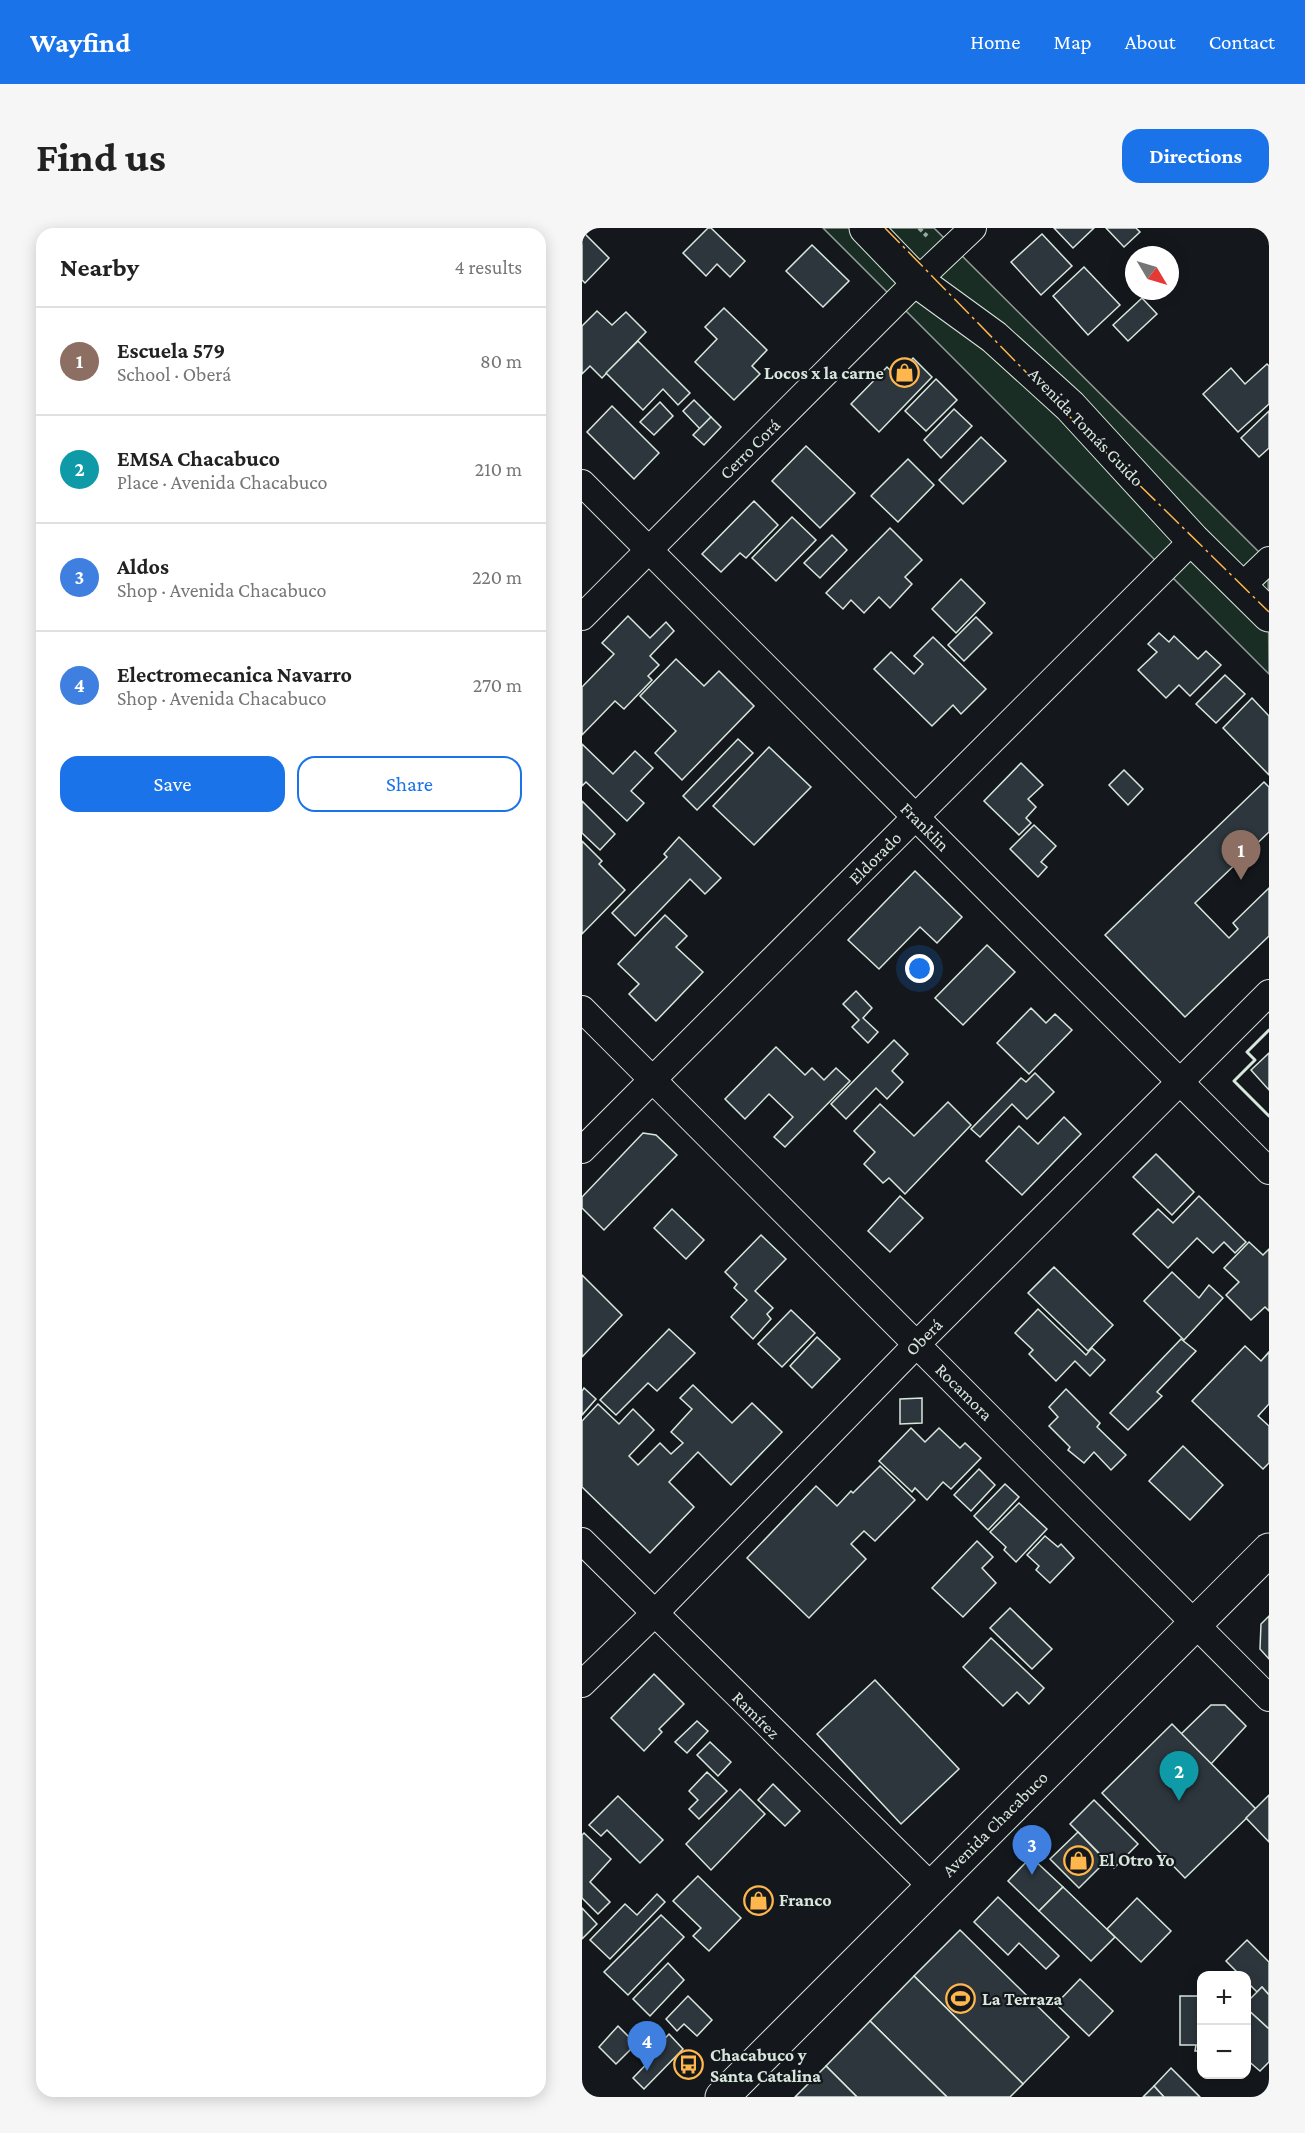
<!DOCTYPE html>
<html lang="en">
<head>
<meta charset="utf-8">
<style>
	body { margin:0; font-family:"Crimson Pro",serif; background:#f6f6f6; color:#222 }
	.controls { position:absolute; right:18px; bottom:18px; display:grid; overflow:hidden; border-radius:12px; box-shadow:0 3px 15px #0003 }
	.controls button { width:54px; height:54px; display:grid; place-items:center; padding:0; border:0; border-bottom:2px solid #e0e0e0; background:#fff; color:#222; font:30px sans-serif }
	.compass { position:absolute; left:543px; top:18px; width:54px; height:54px; border-radius:50%; background:#fff; box-shadow:0 3px 15px #0003; rotate:128deg }
	.you { position:absolute; left:338px; top:741px; width:21px; height:21px; margin:-15px; border:4px solid #fff; border-radius:50%; background:#1a73e8; box-shadow:0 0 0 9px #1a73e833 }
	.badge { display:grid; place-items:center; width:39px; height:39px; border-radius:50%; background:#1a73e8; color:#fff; font-size:20px; font-weight:700 }
	.pin { position:absolute; translate:-50% -50px; filter:drop-shadow(0 2px 3px #0008) }
	.pin::after { content:''; position:absolute; top:32px; width:21px; height:18px; background:inherit; clip-path:polygon(0 0,100% 0,50% 100%) }
	.list { margin:0; padding:0; list-style:none }
	h2 { display:flex; justify-content:space-between; align-items:center; height:78px; margin:0; padding:0 24px; font-size:26px }
	h2 small { font-size:20px; font-weight:400; color:#767676 }
	.list li { display:grid; grid-template-columns:39px 1fr auto; gap:18px; align-items:center; box-sizing:border-box; height:108px; padding:0 24px; border-top:2px solid #e0e0e0 }
	.list b { display:block; font-size:22px; white-space:nowrap }
	.list p { margin:0; font-size:20px; white-space:nowrap; color:#767676 }
	.list em { font-size:20px; font-style:normal; color:#767676 }
	.actions { display:flex; gap:12px; padding:18px 24px }
	.actions a { flex:1; padding:14px 0; border:2px solid #1a73e8; border-radius:18px; text-align:center; font-size:21px; color:#1a73e8 }
	.actions .main { background:#1a73e8; color:#fff }
	.map { position:relative; flex:none; width:687px; height:1869px; overflow:hidden; border-radius:18px }
	header { display:flex; align-items:center; gap:36px; box-sizing:border-box; height:84px; padding:0 30px; background:#1a73e8; color:#fff }
	header strong { font-size:28px }
	nav { display:flex; gap:33px; margin-inline-start:auto; font-size:21px }
	.intro { display:flex; align-items:center; justify-content:space-between; box-sizing:border-box; height:144px; padding:0 36px }
	h1 { margin:0; font-size:42px }
	.button { padding:15px 27px; border-radius:18px; background:#1a73e8; color:#fff; font-size:21px; font-weight:700 }
	main { display:flex; gap:36px; padding:0 36px }
	aside { flex:1; background:#fff; border-radius:18px; box-shadow:0 3px 15px #0003 }
	.map>svg:first-child { display:block }
	.green { fill:#1a2d24; stroke:#939e99; stroke-width:1.5 }
	.building { fill:#2c363c; stroke:#d8e6dc; stroke-width:1.5 }
	.lines { fill:none; stroke-linecap:round; stroke-linejoin:round }
	.street-casing { stroke:#d8e6dc; stroke-width:28 }
	.secondary-casing { stroke:#d8e6dc; stroke-width:35 }
	.primary-casing { stroke:#d8e6dc; stroke-width:35 }
	.path { stroke:#9da8a2; stroke-width:4; stroke-dasharray:4.5 3; stroke-linecap:butt }
	.street { stroke:#14181c; stroke-width:26 }
	.secondary { stroke:#14181c; stroke-width:33 }
	.primary { stroke:#14181c; stroke-width:33 }
	.wall { stroke:#d8e6dc; stroke-width:3 }
	.power { stroke:#ffb74d; stroke-width:1.5; stroke-dasharray:21 4.5 3 4.5; stroke-linecap:butt }
	.labels { text-anchor:middle; dominant-baseline:central; stroke-width:4.5; stroke-linejoin:round; paint-order:stroke }
	.poi-label { font-size:18px; font-weight:bold; fill:#d8e6dc; stroke:#14181c; text-anchor:start }
	.street-label { font-size:18px; fill:#d8e6dc; stroke:#14181c }
</style>
</head>
<body>
<header>
<strong>Wayfind</strong>
<nav><a>Home</a><a>Map</a><a>About</a><a>Contact</a></nav>
</header>
<div class="intro"><h1>Find us</h1><a class="button">Directions</a></div>
<main>
<aside>
<h2>Nearby<small>4 results</small></h2>
<ul class="list">
<li><span class="badge" style="background:#8d6e63">1</span><div><b>Escuela 579</b><p>School · Oberá</p></div><em>80 m</em></li>
<li><span class="badge" style="background:#0f9aa8">2</span><div><b>EMSA Chacabuco</b><p>Place · Avenida Chacabuco</p></div><em>210 m</em></li>
<li><span class="badge" style="background:#3f7fe0">3</span><div><b>Aldos</b><p>Shop · Avenida Chacabuco</p></div><em>220 m</em></li>
<li><span class="badge" style="background:#3f7fe0">4</span><div><b>Electromecanica Navarro</b><p>Shop · Avenida Chacabuco</p></div><em>270 m</em></li>
</ul>
<div class="actions"><a class="main">Save</a><a>Share</a></div>
</aside>
<div class="map">
<svg width="687" height="1869" viewBox="0 0 687 1869">
	<rect width="100%" height="100%" fill="#14181c"/>
	<polygon class="green" points="241,0 352,0 686,333 687,446"/>
	<g class="building">
		<polygon points="126,0 129,0 163,33 148,49 135,36 124,48 101,25"/>
		<polygon points="472,0 512,0 491,20"/>
		<polygon points="524,0 554,0 558,4 542,19"/>
		<polygon points="0,3 27,30 3,55 0,52"/>
		<polygon points="460,6 490,38 459,67 429,34"/>
		<polygon points="230,17 267,53 241,79 204,43"/>
		<polygon points="502,39 538,77 506,107 471,68"/>
		<polygon points="560,70 575,86 546,113 531,97"/>
		<polygon points="142,80 185,122 170,138 178,146 152,172 113,134 135,111 123,99"/>
		<polygon points="15,83 30,97 44,84 64,104 20,150 8,138 0,146 0,98"/>
		<polygon points="56,113 108,165 96,177 81,161 61,182 24,145"/>
		<polygon points="331,130 350,149 297,204 269,176 305,139 314,148"/>
		<polygon points="685,136 687,138 687,176 656,204 621,166 649,140 663,156"/>
		<polygon points="354,151 375,172 344,203 323,183"/>
		<polygon points="112,172 129,189 118,201 101,183"/>
		<polygon points="78,174 91,188 72,207 58,194"/>
		<polygon points="30,178 77,225 52,251 5,204"/>
		<polygon points="372,181 390,198 359,230 342,212"/>
		<polygon points="687,183 687,220 677,229 659,210"/>
		<polygon points="129,189 139,199 122,217 111,207"/>
		<polygon points="399,209 424,233 381,276 357,252"/>
		<polygon points="224,218 273,265 238,300 190,253"/>
		<polygon points="326,231 352,257 316,294 289,268"/>
		<polygon points="172,273 196,297 164,330 158,325 139,344 120,326"/>
		<polygon points="210,289 234,312 194,353 170,330"/>
		<polygon points="308,300 340,332 323,349 330,356 308,380 297,369 282,385 269,372 261,381 244,365"/>
		<polygon points="250,307 265,322 238,350 222,335"/>
		<polygon points="379,351 403,375 374,405 350,381"/>
		<polygon points="46,388 68,410 84,394 92,403 68,428 77,437 66,448 70,452 42,481 33,473 0,507 0,459 32,426 20,415"/>
		<polygon points="394,389 410,405 382,433 366,417"/>
		<polygon points="577,405 587,414 592,408 616,431 624,423 639,437 608,468 597,457 584,470 556,442 575,424 566,416"/>
		<polygon points="351,409 404,461 379,486 371,477 350,498 292,441 309,424 332,446 341,436 332,428"/>
		<polygon points="94,431 122,458 137,443 172,478 100,552 73,525 94,503 58,468"/>
		<polygon points="643,447 663,466 634,495 614,476"/>
		<polygon points="670,470 687,488 687,547 641,500"/>
		<polygon points="156,511 171,525 115,582 101,568"/>
		<polygon points="0,516 31,546 53,523 71,540 49,563 62,575 45,593 4,554 0,558"/>
		<polygon points="187,519 229,559 172,617 131,578"/>
		<polygon points="439,535 461,557 446,571 454,579 444,590 449,595 437,607 402,573"/>
		<polygon points="542,542 561,561 546,577 527,557"/>
		<polygon points="682,554 687,559 687,604 613,675 647,710 656,701 651,695 687,660 687,708 603,789 523,707"/>
		<polygon points="0,573 33,606 18,622 0,605"/>
		<polygon points="452,597 474,618 459,634 465,639 456,649 428,621"/>
		<polygon points="97,609 139,650 123,666 108,651 53,708 30,685 85,629 82,626"/>
		<polygon points="0,613 20,633 17,636 43,662 0,706"/>
		<polygon points="333,643 380,689 355,715 338,699 297,741 266,712"/>
		<polygon points="83,687 105,708 94,719 121,744 74,793 47,766 57,756 36,736"/>
		<polygon points="405,717 433,744 381,797 353,770"/>
		<polygon points="274,763 290,780 281,790 296,804 286,815 270,799 277,792 261,776"/>
		<polygon points="449,780 464,795 473,786 490,802 447,846 415,815"/>
		<polygon points="312,812 326,826 310,843 321,854 305,871 294,860 264,891 249,876"/>
		<polygon points="194,819 223,847 230,840 242,852 254,840 268,853 203,919 192,909 211,889 187,866 163,891 143,871"/>
		<polygon points="687,825 687,862 669,842"/>
		<polygon points="453,845 472,864 445,891 430,876 398,909 389,901 439,850 444,854"/>
		<polygon points="366,874 389,897 323,966 307,950 301,955 282,936 293,924 272,903 298,876 332,908"/>
		<polygon points="482,889 499,906 440,967 404,933 437,898 456,916"/>
		<polygon points="61,905 74,907 95,927 22,1002 0,980 0,969"/>
		<polygon points="574,926 612,964 590,987 551,949"/>
		<polygon points="318,968 341,990 308,1024 286,1003"/>
		<polygon points="617,968 664,1014 653,1025 642,1014 631,1025 615,1010 586,1040 551,1006 576,981 591,995"/>
		<polygon points="90,981 122,1012 104,1031 72,1000"/>
		<polygon points="179,1007 204,1031 173,1063 191,1080 185,1086 189,1091 171,1111 149,1089 165,1072 152,1060 155,1056 143,1044"/>
		<polygon points="667,1014 681,1027 687,1021 687,1083 683,1079 669,1092 644,1067 657,1054 642,1040"/>
		<polygon points="472,1039 531,1097 506,1123 446,1065"/>
		<polygon points="590,1044 617,1070 627,1057 641,1070 602,1112 562,1073"/>
		<polygon points="0,1047 40,1087 0,1129"/>
		<polygon points="456,1081 504,1127 510,1120 523,1132 508,1148 493,1133 474,1153 447,1126 451,1122 433,1105"/>
		<polygon points="209,1082 233,1105 200,1139 176,1116"/>
		<polygon points="87,1101 113,1125 75,1163 66,1155 34,1187 18,1172"/>
		<polygon points="235,1109 258,1131 230,1160 208,1138"/>
		<polygon points="599,1111 614,1123 575,1164 580,1168 546,1202 528,1185"/>
		<polygon points="663,1118 679,1133 687,1124 687,1176 676,1188 687,1198 687,1235 681,1241 610,1173"/>
		<polygon points="111,1157 150,1195 170,1175 200,1204 149,1257 116,1224 87,1254 112,1279 68,1325 0,1259 0,1193 16,1176 37,1196 51,1181 72,1202 47,1228 56,1237 78,1215 89,1226 101,1215 89,1204 110,1181 98,1170"/>
		<polygon points="2,1160 14,1171 0,1187 0,1163"/>
		<polygon points="484,1161 518,1195 515,1199 544,1227 529,1242 512,1224 502,1235 486,1222 488,1219 467,1198 476,1189 467,1179"/>
		<polygon points="340,1170 340,1195 318,1196 318,1171"/>
		<polygon points="329,1200 343,1214 357,1200 378,1220 383,1215 399,1230 369,1261 361,1254 345,1272 333,1260 330,1264 297,1233"/>
		<polygon points="601,1218 641,1257 608,1292 567,1253"/>
		<polygon points="298,1238 333,1272 293,1313 282,1303 269,1316 284,1331 227,1390 165,1330 234,1258 255,1278 269,1263 271,1265"/>
		<polygon points="397,1241 413,1257 389,1283 372,1267"/>
		<polygon points="423,1256 437,1269 406,1302 392,1288"/>
		<polygon points="437,1275 465,1301 434,1334 422,1322 424,1319 408,1304"/>
		<polygon points="463,1308 476,1319 479,1316 492,1330 468,1355 454,1342 457,1338 445,1327"/>
		<polygon points="395,1313 411,1329 400,1340 414,1355 381,1389 350,1360"/>
		<polygon points="428,1380 470,1421 450,1441 408,1400"/>
		<polygon points="687,1388 687,1431 678,1421 679,1396"/>
		<polygon points="409,1410 462,1460 447,1476 435,1464 421,1478 381,1439"/>
		<polygon points="72,1446 102,1476 77,1501 80,1504 62,1523 29,1490"/>
		<polygon points="293,1452 377,1541 319,1596 235,1506"/>
		<polygon points="629,1477 643,1477 664,1498 629,1536 599,1506"/>
		<polygon points="115,1493 126,1503 105,1525 93,1514"/>
		<polygon points="590,1496 674,1581 603,1650 520,1565"/>
		<polygon points="128,1514 149,1534 136,1548 115,1527"/>
		<polygon points="125,1544 145,1563 117,1591 107,1581 116,1572 107,1563"/>
		<polygon points="191,1556 218,1583 203,1598 176,1572"/>
		<polygon points="158,1561 183,1586 129,1642 104,1616"/>
		<polygon points="687,1567 687,1614 664,1590"/>
		<polygon points="36,1568 81,1612 58,1635 25,1602 19,1608 7,1597"/>
		<polygon points="512,1572 556,1616 532,1640 488,1596"/>
		<polygon points="496,1604 524,1633 497,1660 468,1631"/>
		<polygon points="2,1605 29,1631 8,1654 28,1674 16,1686 0,1670 0,1607"/>
		<polygon points="449,1629 481,1659 457,1683 426,1653"/>
		<polygon points="116,1648 159,1690 127,1723 111,1708 119,1700 91,1673"/>
		<polygon points="481,1659 533,1709 509,1733 457,1683"/>
		<polygon points="75,1666 83,1674 28,1731 8,1712 43,1676 55,1687"/>
		<polygon points="416,1669 477,1728 464,1741 437,1715 426,1727 392,1694"/>
		<polygon points="555,1670 589,1703 559,1734 525,1701"/>
		<polygon points="0,1680 15,1696 0,1711"/>
		<polygon points="79,1687 102,1709 46,1767 22,1744"/>
		<polygon points="378,1702 487,1809 441,1856 332,1748"/>
		<polygon points="665,1712 687,1734 687,1767 680,1759 675,1764 664,1753 664,1748 659,1748 644,1733"/>
		<polygon points="86,1735 102,1752 68,1788 51,1771"/>
		<polygon points="332,1748 441,1856 428,1869 365,1869 288,1793"/>
		<polygon points="498,1751 531,1783 507,1808 474,1776"/>
		<polygon points="680,1759 687,1767 687,1801 664,1780 664,1775"/>
		<polygon points="106,1768 130,1792 115,1808 102,1796 95,1803 84,1791"/>
		<polygon points="598,1768 620,1768 620,1823 613,1823 614,1817 598,1817"/>
		<polygon points="664,1780 687,1801 687,1834 678,1843 664,1831"/>
		<polygon points="288,1793 365,1869 275,1869 244,1838"/>
		<polygon points="36,1798 54,1816 34,1836 17,1819"/>
		<polygon points="87,1806 101,1821 62,1861 51,1850 79,1821 76,1818"/>
		<polygon points="244,1838 275,1869 213,1869"/>
		<polygon points="589,1840 618,1869 582,1869 572,1858"/>
		<polygon points="572,1858 582,1869 561,1869"/>
	</g>
	<g class="lines">
		<defs>
			<g id="street">
				<polyline points="0,255 687,943"/>
				<polyline points="659,359 687,332"/>
				<polyline points="0,389 335,53 391,0"/>
				<polyline points="0,781 687,1470"/>
				<polyline points="0,922 611,312"/>
				<polyline points="0,1313 350,1659"/>
				<polyline points="0,1456 72,1386 335,1116 687,765"/>
			</g>
			<polyline id="secondary" points="284,0 335,53 412,109 488,178 611,312 687,387"/>
			<polyline id="primary" points="140,1869 687,1322"/>
		</defs>
		<use href="#street" class="street-casing"/>
		<use href="#secondary" class="secondary-casing"/>
		<use href="#primary" class="primary-casing"/>
		<polyline class="path" points="337,0 345,8"/>
		<use href="#street" class="street"/>
		<use href="#secondary" class="secondary"/>
		<use href="#primary" class="primary"/>
		<polyline class="wall" points="687,802 665,824 673,832 652,853 687,888"/>
		<polyline class="power" points="303,0 485,186 687,384"/>
	</g>
	<defs>
		<symbol id="shop-ring" viewBox="-11 -11 22 22"><circle r="9.5" fill="#14181c" stroke="#ffb74d" stroke-width="1.5"/><path d="M-5-2.5h2.3a2.7 3.5 0 0 1 5.4 0H5L5.5 6h-11ZM-1.5-2.5h3a1.5 2.3 0 0 0-3 0Z" fill="#ffb74d"/></symbol>
		<symbol id="stadium-ring" viewBox="-11 -11 22 22"><circle r="9.5" fill="#14181c" stroke="#ffb74d" stroke-width="1.5"/><path d="M0-5a6.5 5 0 1 0 0 10a6.5 5 0 1 0 0-10ZM-3.5-1.8h7v3.6h-7Z" fill="#ffb74d"/></symbol>
		<symbol id="bus-ring" viewBox="-11 -11 22 22"><circle r="9.5" fill="#14181c" stroke="#ffb74d" stroke-width="1.5"/><path d="M-5-6H5V4H4V6H2V4H-2V6H-4V4H-5ZM-3.5-4V0h7V-4ZM-3.5 1.2v1.5H-2V1.2ZM2 1.2v1.5H3.5V1.2Z" fill="#ffb74d"/></symbol>
	</defs>
	<g fill-rule="evenodd">
		<use href="#shop-ring" x="306" y="128" width="33" height="33"/>
		<use href="#shop-ring" x="480" y="1616" width="33" height="33"/>
		<use href="#shop-ring" x="160" y="1656" width="33" height="33"/>
		<use href="#stadium-ring" x="362" y="1754" width="33" height="33"/>
		<use href="#bus-ring" x="90" y="1820" width="33" height="33"/>
	</g>
	<g class="labels">
		<g class="poi-label">
			<text x="302" y="145" text-anchor="end">Locos x la carne</text>
			<text x="517" y="1632">El Otro Yo</text>
			<text x="197" y="1672">Franco</text>
			<text x="400" y="1771">La Terraza</text>
			<text x="128" y="1827">Chacabuco y<tspan x="128" dy="21">Santa Catalina</tspan></text>
		</g>
		<g class="street-label">
			<text transform="translate(504 199) rotate(46)">Avenida Tomás Guido</text>
			<text transform="translate(168 221) rotate(-45)">Cerro Corá</text>
			<text transform="translate(343 599) rotate(45)">Franklin</text>
			<text transform="translate(293 630) rotate(-45)">Eldorado</text>
			<text transform="translate(342 1109) rotate(-45)">Oberá</text>
			<text transform="translate(382 1164) rotate(45)">Rocamora</text>
			<text transform="translate(174 1487) rotate(45)">Ramírez</text>
			<text transform="translate(413 1596) rotate(-45)">Avenida Chacabuco</text>
		</g>
	</g>
</svg>
<div class="controls">
<button>+</button>
<button>−</button>
</div>
<svg class="compass" viewBox="-18 -18 36 36"><path d="M0-13l5 13h-10z" fill="#e53935"/><path d="M0 13l5-13h-10z" fill="#767676"/></svg>
<div class="you"></div>
<div class="pin badge" style="left:659px;top:652px;background:#8d6e63">1</div>
<div class="pin badge" style="left:597px;top:1573px;background:#0f9aa8">2</div>
<div class="pin badge" style="left:450px;top:1647px;background:#3f7fe0">3</div>
<div class="pin badge" style="left:65px;top:1843px;background:#3f7fe0">4</div>
</div>
</main>
</body>
</html>
